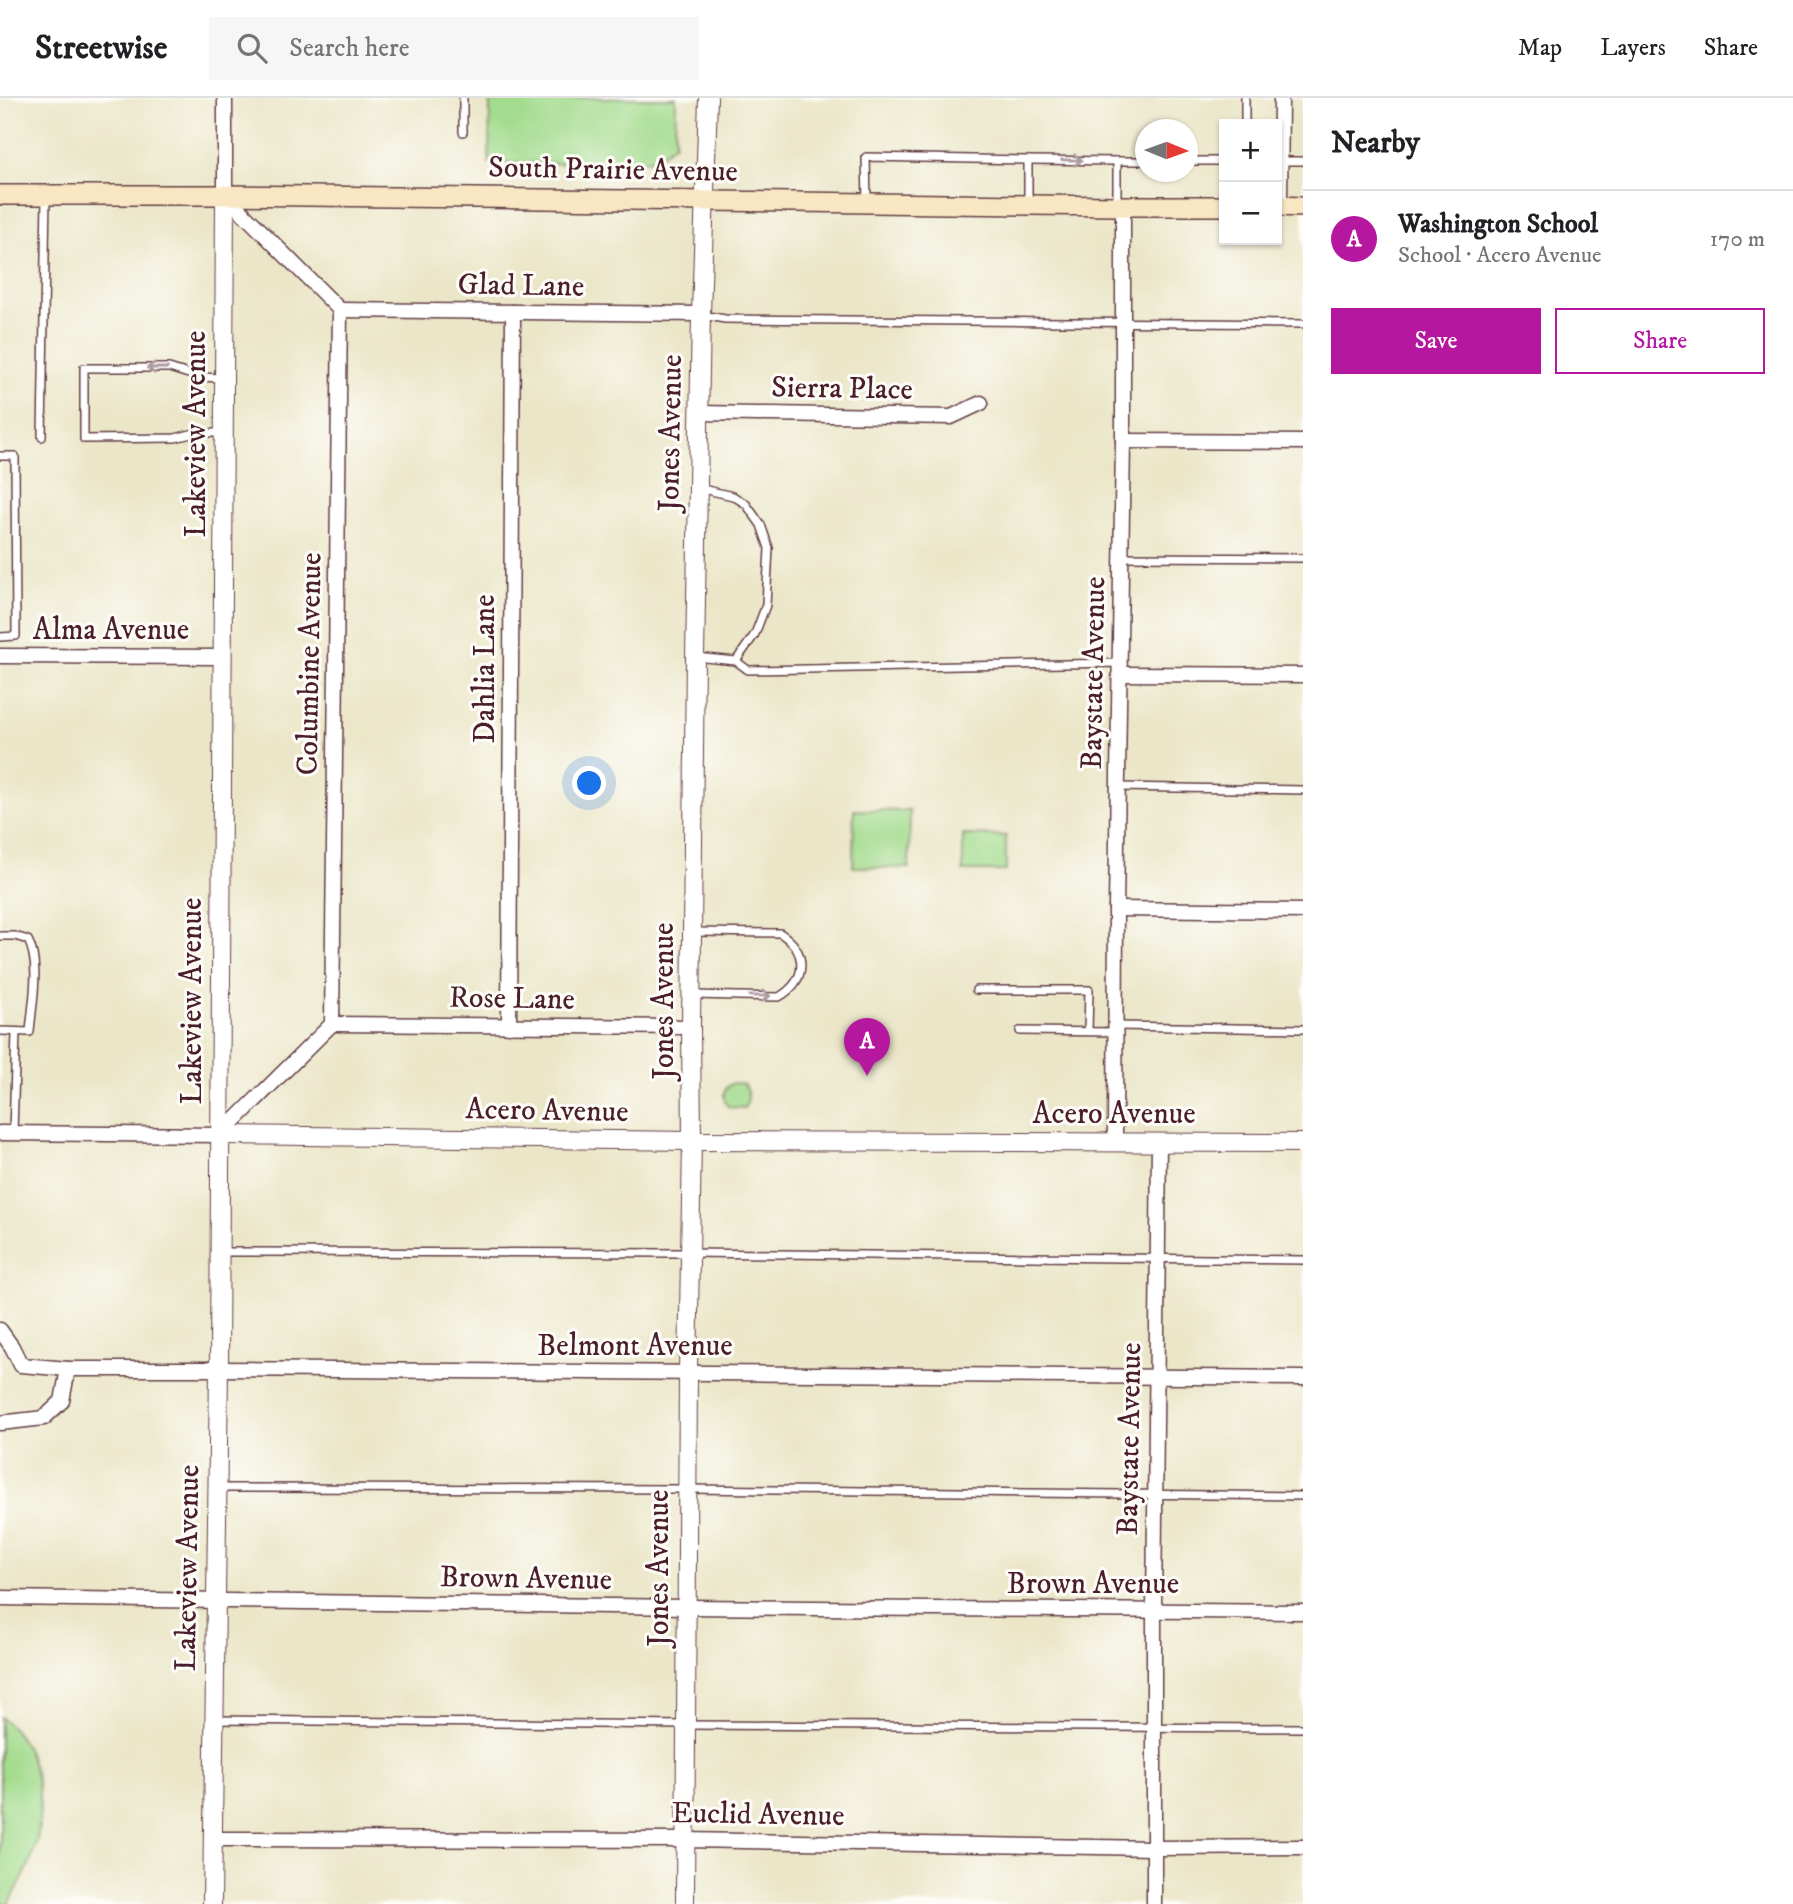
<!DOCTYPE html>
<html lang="en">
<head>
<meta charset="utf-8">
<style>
	body { margin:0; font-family:"IM FELL DW Pica",serif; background:#f6f6f6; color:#202124 }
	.controls { position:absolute; right:21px; top:21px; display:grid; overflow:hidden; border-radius:0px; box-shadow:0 2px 5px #0004 }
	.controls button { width:63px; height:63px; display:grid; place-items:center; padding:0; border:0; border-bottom:2px solid #e0e0e0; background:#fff; color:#202124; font:35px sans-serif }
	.compass { position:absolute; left:1135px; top:21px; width:63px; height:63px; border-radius:50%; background:#fff; box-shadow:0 2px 5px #0004; rotate:91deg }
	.you { position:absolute; left:590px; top:686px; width:24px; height:24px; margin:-18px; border:5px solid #fff; border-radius:50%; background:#1a73e8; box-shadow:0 0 0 10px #1a73e833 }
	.badge { display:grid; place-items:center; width:46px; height:46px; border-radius:50%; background:#b5179e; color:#fff; font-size:23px; font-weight:700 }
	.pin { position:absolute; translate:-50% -58px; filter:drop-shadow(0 2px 4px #0008) }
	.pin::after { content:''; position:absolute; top:37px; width:24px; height:21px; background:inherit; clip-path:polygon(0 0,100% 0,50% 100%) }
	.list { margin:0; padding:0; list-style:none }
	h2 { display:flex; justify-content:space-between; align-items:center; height:91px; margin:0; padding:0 28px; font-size:30px }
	h2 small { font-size:23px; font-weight:400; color:#757577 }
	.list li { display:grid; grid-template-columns:46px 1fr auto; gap:21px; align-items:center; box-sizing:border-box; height:98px; padding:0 28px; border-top:2px solid #e0e0e0 }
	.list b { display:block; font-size:26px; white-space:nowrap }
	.list p { margin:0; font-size:23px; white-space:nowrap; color:#757577 }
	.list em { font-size:23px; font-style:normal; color:#757577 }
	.actions { display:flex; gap:14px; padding:21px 28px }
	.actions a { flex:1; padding:16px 0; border:2px solid #b5179e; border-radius:0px; text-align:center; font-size:24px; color:#b5179e }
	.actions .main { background:#b5179e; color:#fff }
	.icon { flex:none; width:38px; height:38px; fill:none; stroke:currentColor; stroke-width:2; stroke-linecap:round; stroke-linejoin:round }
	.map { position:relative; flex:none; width:1303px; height:1806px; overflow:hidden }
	header { display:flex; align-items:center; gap:42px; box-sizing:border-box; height:98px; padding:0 35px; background:#fff; border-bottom:2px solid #e0e0e0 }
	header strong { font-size:33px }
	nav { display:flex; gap:38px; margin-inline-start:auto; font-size:24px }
	.search { width:490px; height:63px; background:#f6f6f6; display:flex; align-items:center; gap:18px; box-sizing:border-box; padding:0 24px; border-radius:0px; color:#757577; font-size:26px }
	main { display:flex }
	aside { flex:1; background:#fff }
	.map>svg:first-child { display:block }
	.green { fill:#a4dc8f; stroke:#777e5d; stroke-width:2 }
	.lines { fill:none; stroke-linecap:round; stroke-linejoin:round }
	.service-casing { stroke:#623d43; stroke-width:10 }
	.minor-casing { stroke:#623d43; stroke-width:17 }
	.tertiary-casing { stroke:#623d43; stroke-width:20 }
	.secondary-casing { stroke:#623d43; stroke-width:22 }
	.service { stroke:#fff; stroke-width:7 }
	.minor { stroke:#fff; stroke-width:14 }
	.tertiary { stroke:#fff; stroke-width:18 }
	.secondary { stroke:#f9e7c3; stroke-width:19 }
	.oneway { stroke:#ae9aa0 }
	.labels { text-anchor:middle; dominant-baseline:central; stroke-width:6; stroke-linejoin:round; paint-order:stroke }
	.street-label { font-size:30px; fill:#4a1f2b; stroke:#fdfcf7 }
</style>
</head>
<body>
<header>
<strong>Streetwise</strong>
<div class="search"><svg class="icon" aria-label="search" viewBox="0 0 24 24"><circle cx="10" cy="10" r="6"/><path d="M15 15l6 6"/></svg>Search here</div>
<nav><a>Map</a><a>Layers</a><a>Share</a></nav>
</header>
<main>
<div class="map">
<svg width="1303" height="1806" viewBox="0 0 1303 1806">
	<rect width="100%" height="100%" fill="#fdfcf7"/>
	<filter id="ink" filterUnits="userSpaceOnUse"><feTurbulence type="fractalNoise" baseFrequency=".0143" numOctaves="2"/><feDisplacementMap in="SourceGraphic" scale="14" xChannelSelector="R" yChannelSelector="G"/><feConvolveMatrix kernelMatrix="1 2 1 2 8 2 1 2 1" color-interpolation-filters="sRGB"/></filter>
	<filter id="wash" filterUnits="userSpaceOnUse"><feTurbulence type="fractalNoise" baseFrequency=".00686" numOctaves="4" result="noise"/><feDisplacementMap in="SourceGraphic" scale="28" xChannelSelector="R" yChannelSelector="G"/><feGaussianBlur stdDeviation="1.57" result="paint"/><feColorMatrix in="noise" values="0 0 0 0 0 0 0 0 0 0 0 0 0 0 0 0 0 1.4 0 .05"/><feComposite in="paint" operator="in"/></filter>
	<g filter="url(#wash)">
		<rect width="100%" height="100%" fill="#ebe6c8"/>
		<g class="green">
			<polygon points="490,0 676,0 675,45 658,60 627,66 489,65"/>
			<polygon points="854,712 910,713 909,770 853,769"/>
			<polygon points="963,737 1006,738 1006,773 963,773"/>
			<path d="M 734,985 L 743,986 C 750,991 749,1003 744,1010 L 729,1009 C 721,1002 722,988 734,985 Z"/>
			<path d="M 0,1619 C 36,1646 45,1700 37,1742 C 32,1765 20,1786 9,1806 L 0,1806 Z"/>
		</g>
	</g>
	<g filter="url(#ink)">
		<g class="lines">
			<defs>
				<g id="service">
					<polyline points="1245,26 1245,0"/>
					<polyline points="463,34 463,0"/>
					<polyline points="1028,62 1117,63"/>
					<polyline points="1188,63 1224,63"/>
					<polyline points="1281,63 1303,63"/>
					<polyline points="867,104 866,59 1028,62 1028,106"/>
					<polyline points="1117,107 1117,63 1146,63"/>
					<polyline points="702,217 725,221 1303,226"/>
					<polyline points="224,280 198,279 169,270 84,270 84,341 175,340 195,335 224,335"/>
					<polyline points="42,339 46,98"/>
					<polyline points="0,358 15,358 16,538 0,539"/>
					<polyline points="698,390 733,398 746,406 761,427 769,450 766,507 755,536 736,563"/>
					<polyline points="1122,459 1303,460"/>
					<polyline points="695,559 736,563 748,572 1120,565"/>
					<polyline points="1118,689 1303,692"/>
					<path d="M 0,838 L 15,838 L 28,842 C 41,866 32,907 30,934 L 0,933"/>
					<polyline points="976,892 1089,892 1088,933"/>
					<path d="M 693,897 L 779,899 C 808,882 808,853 780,835 L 694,834"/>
					<polyline points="1116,928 1303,931"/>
					<polyline points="1020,933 1115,934"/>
					<polyline points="13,1035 16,934"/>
					<polyline points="219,1154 690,1155 1303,1162"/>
					<polyline points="218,1390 687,1391 1303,1398"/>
					<polyline points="215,1622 686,1627 1303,1630"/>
				</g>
				<g id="minor">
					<polyline points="1280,108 1281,0"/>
					<polyline points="340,212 701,216"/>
					<polyline points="699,315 951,319 981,305"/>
					<polyline points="1123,343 1303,344"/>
					<polyline points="0,558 223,559"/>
					<polyline points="1120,576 1303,577"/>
					<polyline points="1116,811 1303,813"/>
					<polyline points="332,926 691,929"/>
					<polyline points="509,928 513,214"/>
					<polyline points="0,1035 220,1037 332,926 340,212 225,97 225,0"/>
					<polyline points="1115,1043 1116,811 1123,343 1123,108"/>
					<polyline points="0,1232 12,1249 21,1267 68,1271"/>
					<polyline points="0,1325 44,1320 62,1303 68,1271 219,1271 1303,1280"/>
					<polyline points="0,1500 687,1509 1303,1514"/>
					<polyline points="212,1741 686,1742 1155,1750 1303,1749"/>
					<polyline points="1154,1806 1154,1512 1159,1044"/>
				</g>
				<g id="tertiary">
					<polyline points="220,1037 692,1043 1303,1045"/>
					<polyline points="212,1806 219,1271 225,97"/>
					<polyline points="685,1806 688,1274 692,1043 691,929 695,559 701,216 708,0"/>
				</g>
				<g id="secondary">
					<polyline points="0,97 225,97 1117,108 1224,108"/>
					<polyline points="1277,108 1303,109"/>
				</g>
			</defs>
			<use href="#service" class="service-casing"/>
			<use href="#minor" class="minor-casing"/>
			<use href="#tertiary" class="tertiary-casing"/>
			<use href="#secondary" class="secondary-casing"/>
			<use href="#service" class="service"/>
			<use href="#minor" class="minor"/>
			<use href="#tertiary" class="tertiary"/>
			<use href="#secondary" class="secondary"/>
		</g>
		<defs><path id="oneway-shaft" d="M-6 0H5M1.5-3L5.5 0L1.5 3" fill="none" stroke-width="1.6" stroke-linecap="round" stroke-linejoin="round" transform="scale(1.75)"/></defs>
		<g class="oneway">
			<use href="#oneway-shaft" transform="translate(1072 62) rotate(1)"/>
			<use href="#oneway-shaft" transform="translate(157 270) rotate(-180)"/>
			<use href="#oneway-shaft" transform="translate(760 898) rotate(1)"/>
		</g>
	</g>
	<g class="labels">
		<g class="street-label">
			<text transform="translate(613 72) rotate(1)">South Prairie Avenue</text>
			<text transform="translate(521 188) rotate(1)">Glad Lane</text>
			<text transform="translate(842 291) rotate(1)">Sierra Place</text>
			<text transform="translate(671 335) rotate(-89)">Jones Avenue</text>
			<text transform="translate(196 336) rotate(-90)">Lakeview Avenue</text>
			<text x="111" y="532">Alma Avenue</text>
			<text transform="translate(310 566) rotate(-89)">Columbine Avenue</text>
			<text transform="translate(485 571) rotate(-90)">Dahlia Lane</text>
			<text transform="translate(1094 575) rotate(-89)">Baystate Avenue</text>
			<text transform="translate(512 901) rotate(1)">Rose Lane</text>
			<text transform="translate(192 903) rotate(-90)">Lakeview Avenue</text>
			<text transform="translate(664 903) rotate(-90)">Jones Avenue</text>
			<text transform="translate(547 1013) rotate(1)">Acero Avenue</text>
			<text x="1114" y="1016">Acero Avenue</text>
			<text x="635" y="1248">Belmont Avenue</text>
			<text transform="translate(1130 1341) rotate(-89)">Baystate Avenue</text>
			<text transform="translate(188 1470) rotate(-89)">Lakeview Avenue</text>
			<text transform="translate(659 1470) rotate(-90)">Jones Avenue</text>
			<text transform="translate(526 1481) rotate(1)">Brown Avenue</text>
			<text x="1093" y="1486">Brown Avenue</text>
			<text transform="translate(758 1717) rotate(1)">Euclid Avenue</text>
		</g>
	</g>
</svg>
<div class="controls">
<button>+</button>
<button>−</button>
</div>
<svg class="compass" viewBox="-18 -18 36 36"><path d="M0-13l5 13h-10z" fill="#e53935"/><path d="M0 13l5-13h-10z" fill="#757577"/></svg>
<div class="you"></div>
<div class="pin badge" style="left:867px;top:978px">A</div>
</div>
<aside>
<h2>Nearby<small></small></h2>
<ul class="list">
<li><span class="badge">A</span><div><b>Washington School</b><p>School · Acero Avenue</p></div><em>170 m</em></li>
</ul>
<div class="actions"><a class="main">Save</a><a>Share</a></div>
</aside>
</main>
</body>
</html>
